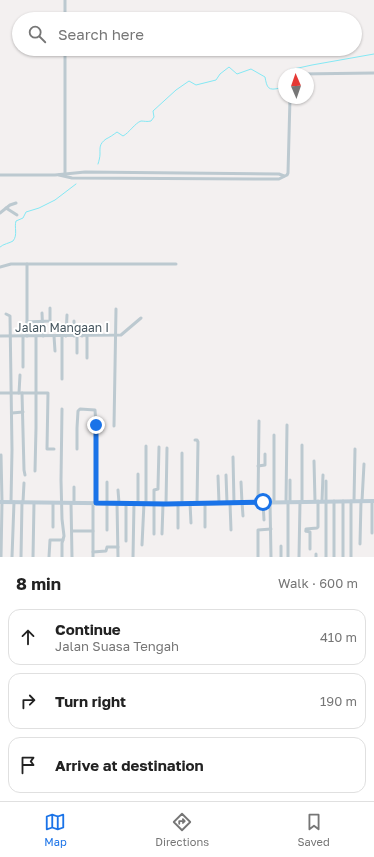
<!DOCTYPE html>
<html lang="en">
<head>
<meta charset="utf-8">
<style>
	body { margin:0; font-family:"Golos Text",sans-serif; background:#f6f6f6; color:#222 }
	.compass { position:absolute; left:278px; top:68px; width:36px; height:36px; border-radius:50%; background:#fff; box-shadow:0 1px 3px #0004; rotate:358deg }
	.stop { position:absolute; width:12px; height:12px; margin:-9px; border:3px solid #1a73e8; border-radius:50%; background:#fff }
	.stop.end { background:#1a73e8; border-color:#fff; box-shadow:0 1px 4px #0008 }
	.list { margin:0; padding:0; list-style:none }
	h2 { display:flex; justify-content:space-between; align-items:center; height:52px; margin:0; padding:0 16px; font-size:17px }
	h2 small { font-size:13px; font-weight:400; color:#767676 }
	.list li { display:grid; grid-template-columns:26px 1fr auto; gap:12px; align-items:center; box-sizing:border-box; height:56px; margin:0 8px 8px; padding:0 8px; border:1px solid #e0e0e0; border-radius:12px }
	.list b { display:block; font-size:15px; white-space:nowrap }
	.list p { margin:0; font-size:13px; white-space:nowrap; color:#767676 }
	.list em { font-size:13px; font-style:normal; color:#767676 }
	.icon { flex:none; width:22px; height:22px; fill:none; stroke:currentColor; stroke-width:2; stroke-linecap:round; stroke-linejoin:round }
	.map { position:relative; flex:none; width:374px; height:557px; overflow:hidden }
	.search { position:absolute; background:#fff; box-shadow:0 1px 3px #0004; left:12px; right:12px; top:12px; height:44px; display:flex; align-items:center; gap:10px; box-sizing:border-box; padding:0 14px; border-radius:22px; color:#767676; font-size:15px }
	.sheet { height:244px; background:#fff }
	nav { display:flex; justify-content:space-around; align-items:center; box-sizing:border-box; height:56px; border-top:1px solid #e0e0e0; background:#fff; font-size:11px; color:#767676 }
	nav a { display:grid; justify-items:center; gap:2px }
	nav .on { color:#1a73e8 }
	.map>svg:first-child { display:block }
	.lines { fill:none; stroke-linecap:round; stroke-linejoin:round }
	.stream { stroke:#84e8f4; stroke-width:1 }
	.street { stroke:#bcc9d0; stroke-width:3 }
	.secondary { stroke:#bccbd5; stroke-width:4 }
	.route { stroke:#1a73e8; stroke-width:5 }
	.labels { text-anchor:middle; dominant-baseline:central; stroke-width:4; stroke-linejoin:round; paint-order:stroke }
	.street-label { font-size:12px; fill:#46565f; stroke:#fff }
</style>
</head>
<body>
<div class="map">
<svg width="374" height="557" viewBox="0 0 374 557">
	<rect width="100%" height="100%" fill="#f3f0f0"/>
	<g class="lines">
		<g class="stream">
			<polyline points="286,74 289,70 312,65 374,54"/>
			<path d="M 98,164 C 99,161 100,157 100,154 C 100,148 99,144 106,139 C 110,137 113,135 117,132 L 123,136 C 129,133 135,123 141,121 C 144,121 147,122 151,121 L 154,117 L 153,111 L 176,90 L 189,81 L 196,85 L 216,80 L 220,74 L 229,67 L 237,74 L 251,69 L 265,77 C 267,88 268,91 280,88 L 282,79 L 284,77"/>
			<path d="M 0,247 C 3,244 10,243 13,241 C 18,235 14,227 16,221 L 23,218 L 26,212 L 39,208 L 55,200 L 76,184"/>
		</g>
		<g class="street">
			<polyline points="65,19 65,0"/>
			<polyline points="299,74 374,73"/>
			<polyline points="0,175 55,175 85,172 279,174 284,176"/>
			<polyline points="59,175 72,178 279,179 287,175 288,173 290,98"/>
			<polyline points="65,175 65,49"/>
			<polyline points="6,208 17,215"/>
			<polyline points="0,213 10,205 16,203"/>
			<polyline points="27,264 27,336"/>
			<polyline points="0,267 11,264 176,264"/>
			<polyline points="42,313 43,336"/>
			<polyline points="6,314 10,316 12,450 11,502"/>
			<polyline points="27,322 50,321 50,308"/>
			<polyline points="0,336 121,335 141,318"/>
			<polyline points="54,336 55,351"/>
			<polyline points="62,336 62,379"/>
			<polyline points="66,336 67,315"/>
			<polyline points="74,336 74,321"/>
			<polyline points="77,336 77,353"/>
			<polyline points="82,336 82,328"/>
			<polyline points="87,336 87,358"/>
			<polyline points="23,367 23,336"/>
			<polyline points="0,393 48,393 47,449 54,449"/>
			<polyline points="19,393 20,375"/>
			<polyline points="22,393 24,470 25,475"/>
			<polyline points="12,413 23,412"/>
			<polyline points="114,426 116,309"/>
			<polyline points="195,440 197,440 198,442 197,503"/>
			<polyline points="146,446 146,504"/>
			<polyline points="77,449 77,428 78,411 80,409 95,410 96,425 96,503"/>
			<polyline points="182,453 182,503"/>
			<polyline points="233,457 234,503"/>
			<polyline points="314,461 315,501"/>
			<polyline points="258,466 265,465 265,454"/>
			<polyline points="35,471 36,428 36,336"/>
			<polyline points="138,474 138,503"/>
			<polyline points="226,475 227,503"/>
			<polyline points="218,476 219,503"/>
			<polyline points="241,482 242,503"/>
			<polyline points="74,487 74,503"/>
			<polyline points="118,490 119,503"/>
			<polyline points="322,501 323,475"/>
			<polyline points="334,501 334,557"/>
			<polyline points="343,501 343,557"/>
			<polyline points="354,501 355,449"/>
			<polyline points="362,501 364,464"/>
			<polyline points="23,502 24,483"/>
			<polyline points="242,502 243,516"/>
			<polyline points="258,502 259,421"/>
			<polyline points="263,502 264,520"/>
			<polyline points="270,502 271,557"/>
			<polyline points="274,502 274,435"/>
			<polyline points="286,502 287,425"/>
			<polyline points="290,502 290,480"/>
			<polyline points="302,502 302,445"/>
			<polyline points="53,503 53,527"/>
			<polyline points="71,503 72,557"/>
			<polyline points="117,503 118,557"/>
			<polyline points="126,503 126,541"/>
			<polyline points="190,503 191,523"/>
			<polyline points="230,503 231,530"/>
			<polyline points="166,504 167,448"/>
			<polyline points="205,527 205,503"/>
			<polyline points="178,528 178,503"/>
			<polyline points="107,530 107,482"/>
			<polyline points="72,531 93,531"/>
			<polyline points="306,531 306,529 317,528 318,527 318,501"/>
			<polyline points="306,531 310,532 310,549"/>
			<polyline points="372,533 372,501"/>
			<polyline points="154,534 154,490 158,489 158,487 159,447"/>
			<polyline points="162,534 163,504"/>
			<polyline points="360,544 361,501"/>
			<polyline points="142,545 144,503"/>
			<polyline points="281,546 281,557"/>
			<polyline points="93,552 106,551 107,547 118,547"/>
			<polyline points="1,557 2,502 1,455"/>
			<polyline points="12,557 14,502"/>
			<polyline points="21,557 22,502"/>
			<polyline points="33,557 34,503"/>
			<polyline points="49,557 50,540 63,540"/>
			<polyline points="62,557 62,543 64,536 62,519 61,480 62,409"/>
			<polyline points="93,557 93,503"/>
			<polyline points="133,557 134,503"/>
			<polyline points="258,557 258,530 271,529"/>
			<polyline points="288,557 288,502"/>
			<polyline points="299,557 300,502"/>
			<polyline points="316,557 316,554"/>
			<polyline points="326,557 326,481"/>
			<polyline points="351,557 351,501"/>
		</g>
		<polyline class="secondary" points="0,502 166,504 374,501"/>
	</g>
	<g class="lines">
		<polyline class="route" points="96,425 96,503 166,504 263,502"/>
	</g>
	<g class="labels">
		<g class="street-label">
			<text x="62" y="327">Jalan Mangaan I</text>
		</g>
	</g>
</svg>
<svg class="compass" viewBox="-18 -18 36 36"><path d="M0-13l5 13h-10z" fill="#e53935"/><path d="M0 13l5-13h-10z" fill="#767676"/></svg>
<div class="stop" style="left:263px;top:502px"></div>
<div class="stop end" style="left:96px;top:425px"></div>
<div class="search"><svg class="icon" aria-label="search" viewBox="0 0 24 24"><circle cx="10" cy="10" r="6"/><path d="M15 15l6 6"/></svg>Search here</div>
</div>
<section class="sheet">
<h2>8 min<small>Walk · 600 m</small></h2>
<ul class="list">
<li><svg class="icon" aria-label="ahead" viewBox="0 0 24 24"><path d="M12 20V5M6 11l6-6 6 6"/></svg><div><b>Continue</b><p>Jalan Suasa Tengah</p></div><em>410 m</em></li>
<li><svg class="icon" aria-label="right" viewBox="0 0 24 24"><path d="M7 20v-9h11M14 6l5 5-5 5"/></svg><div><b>Turn right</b></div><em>190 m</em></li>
<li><svg class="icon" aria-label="arrive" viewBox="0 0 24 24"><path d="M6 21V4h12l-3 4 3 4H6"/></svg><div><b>Arrive at destination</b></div></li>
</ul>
</section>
<nav>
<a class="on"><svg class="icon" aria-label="map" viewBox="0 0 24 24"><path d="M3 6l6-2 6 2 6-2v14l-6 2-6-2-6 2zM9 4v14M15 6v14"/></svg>Map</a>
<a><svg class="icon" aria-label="directions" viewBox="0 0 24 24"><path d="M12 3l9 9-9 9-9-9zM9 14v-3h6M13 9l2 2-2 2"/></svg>Directions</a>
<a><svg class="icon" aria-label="saved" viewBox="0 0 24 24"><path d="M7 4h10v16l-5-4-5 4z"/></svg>Saved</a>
</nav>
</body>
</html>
